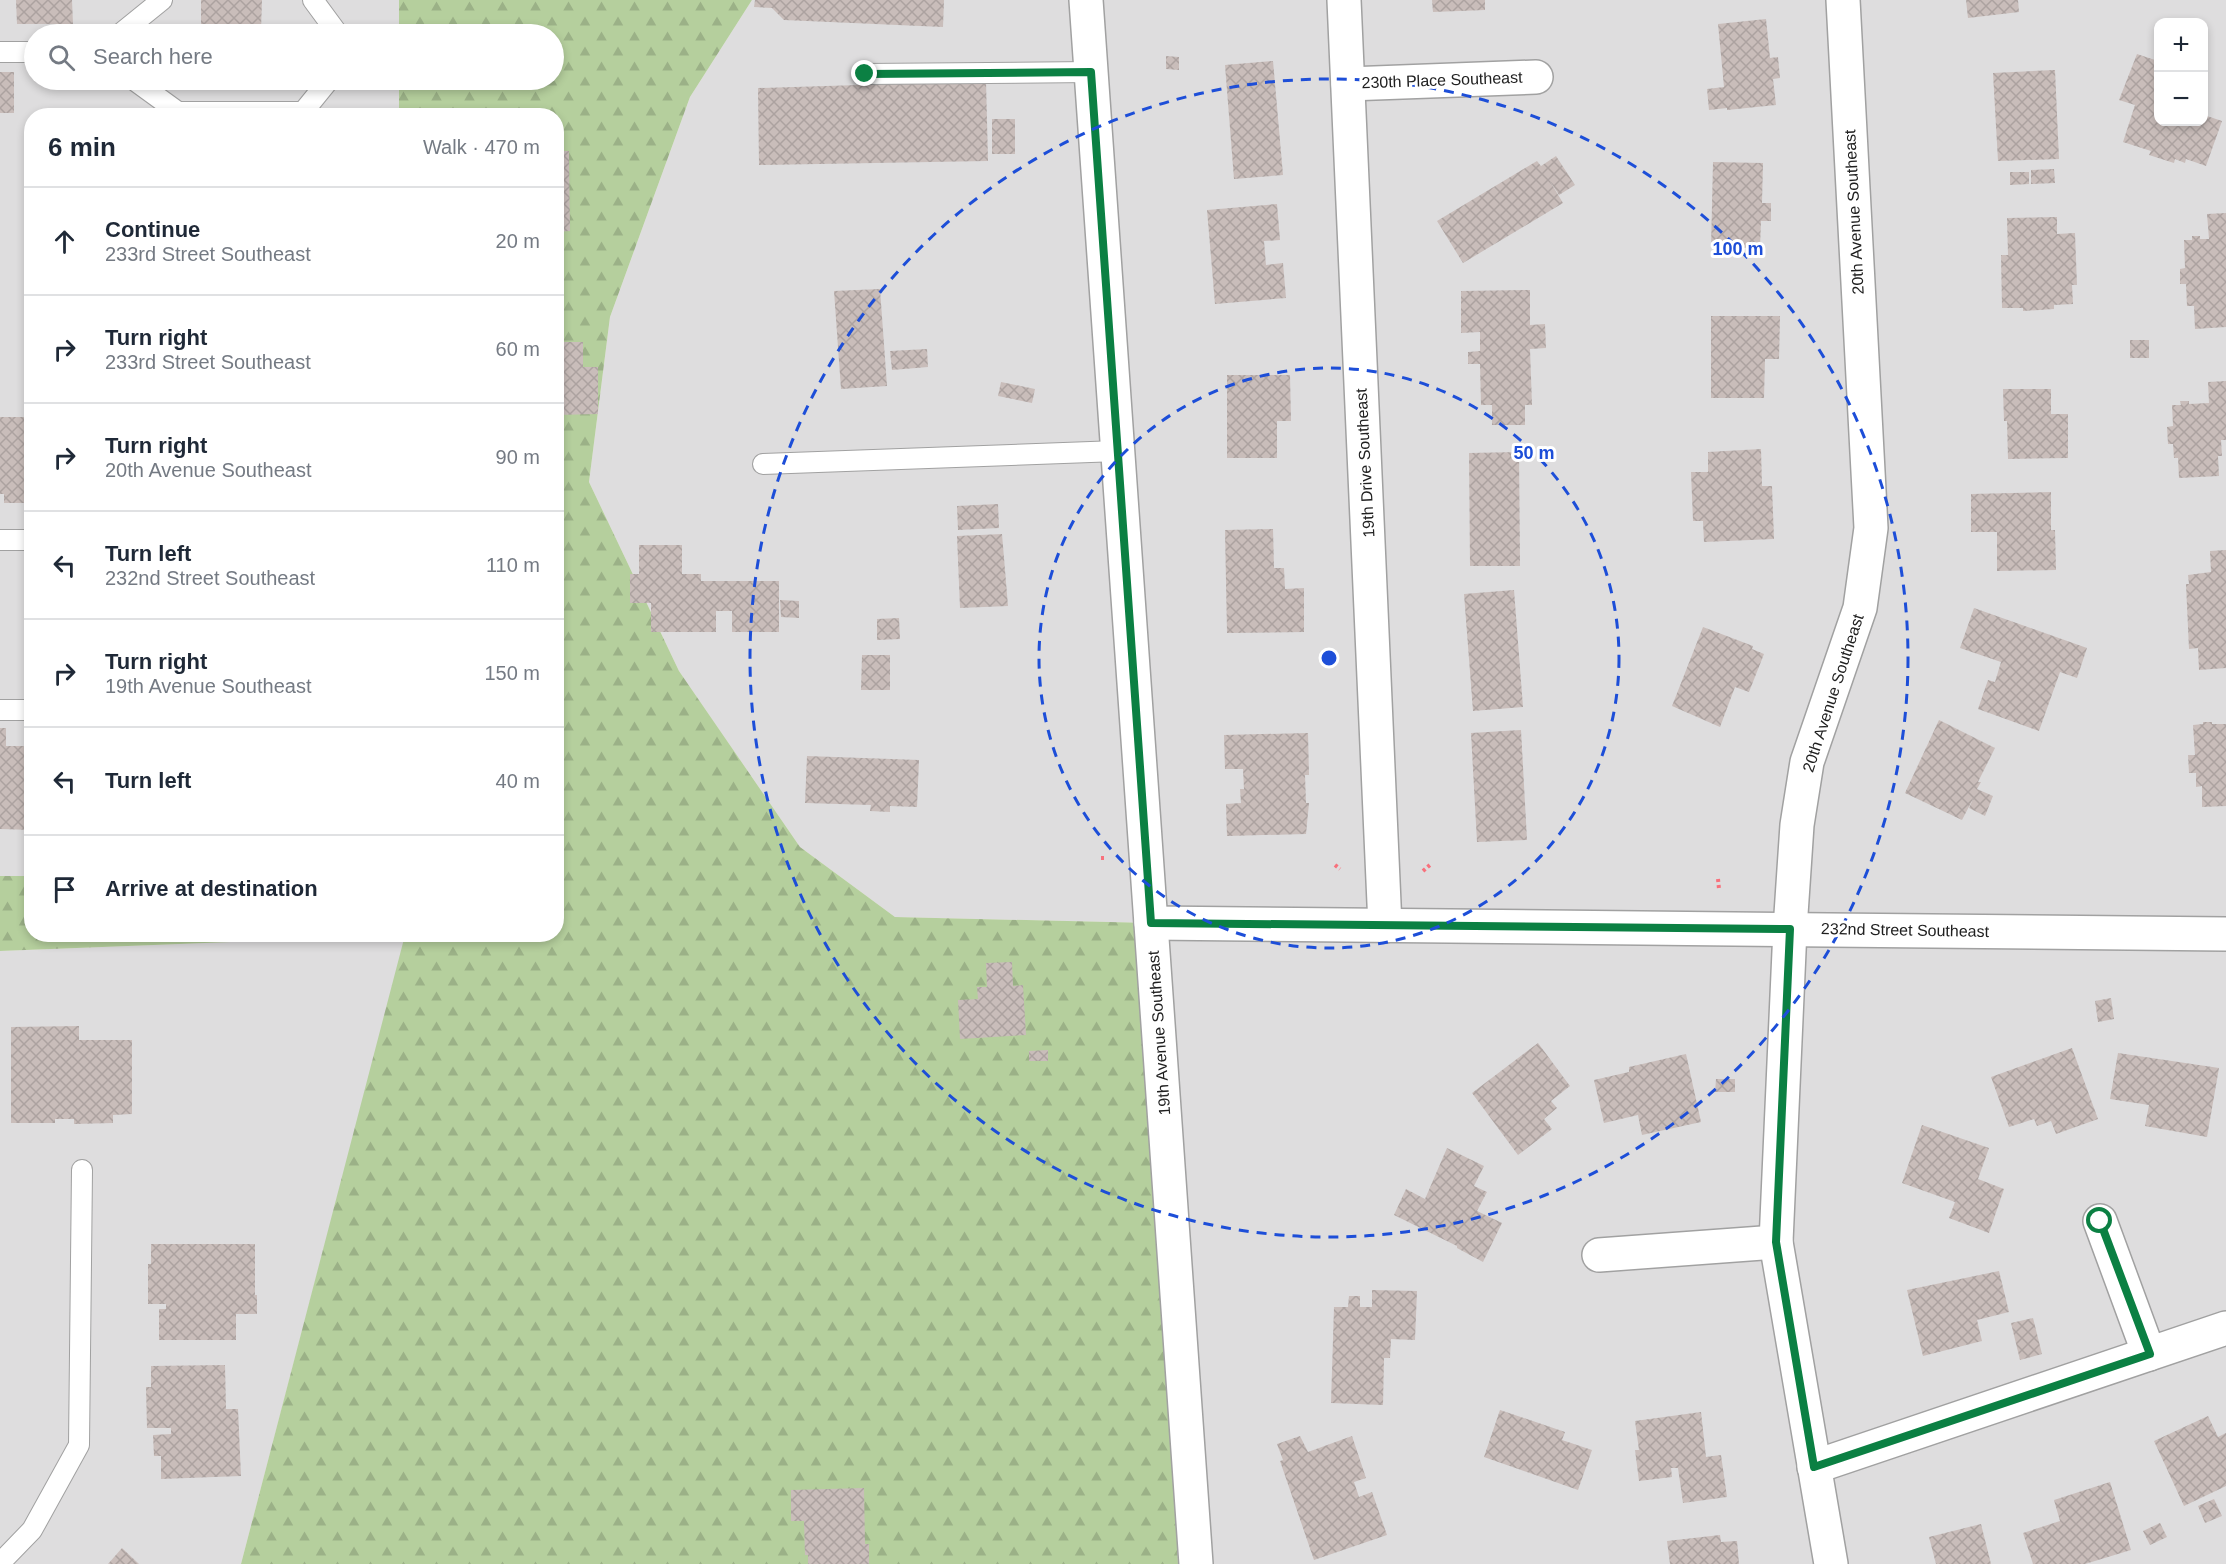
<!DOCTYPE html>
<html lang="en">
<head>
<meta charset="utf-8">
<style>
	body { margin:0; font-family:Helvetica,sans-serif; background:#f2f2f3; color:#1f2937 }
	.controls { position:absolute; right:18px; top:18px; display:grid; overflow:hidden; border-radius:12px; box-shadow:0 3px 9px #0003 }
	.controls button { width:54px; height:54px; display:grid; place-items:center; padding:0; border:0; border-bottom:2px solid #e0e1e3; background:#fff; color:#1f2937; font:30px sans-serif }
	.stop { position:absolute; width:18px; height:18px; margin:-14px; border:4px solid #0b8043; border-radius:50%; background:#fff }
	.stop.end { background:#0b8043; border-color:#fff; box-shadow:0 2px 6px #0008 }
	.list { margin:0; padding:0; list-style:none }
	h2 { display:flex; justify-content:space-between; align-items:center; height:78px; margin:0; padding:0 24px; font-size:26px }
	h2 small { font-size:20px; font-weight:400; color:#747a83 }
	.list li { display:grid; grid-template-columns:39px 1fr auto; gap:18px; align-items:center; box-sizing:border-box; height:108px; padding:0 24px; border-top:2px solid #e0e1e3 }
	.list b { display:block; font-size:22px; white-space:nowrap }
	.list p { margin:0; font-size:20px; white-space:nowrap; color:#747a83 }
	.list em { font-size:20px; font-style:normal; color:#747a83 }
	.icon { flex:none; width:33px; height:33px; fill:none; stroke:currentColor; stroke-width:2; stroke-linecap:round; stroke-linejoin:round }
	.map { position:relative; flex:none; width:2226px; height:1564px; overflow:hidden }
	.search { position:absolute; background:#fff; box-shadow:0 3px 9px #0003; left:24px; top:24px; width:540px; height:66px; display:flex; align-items:center; gap:15px; box-sizing:border-box; padding:0 21px; border-radius:33px; color:#747a83; font-size:22px }
	.panel { position:absolute; background:#fff; box-shadow:0 3px 9px #0003; left:24px; top:108px; width:540px; height:834px; border-radius:24px }
	.map>svg:first-child { display:block }
	.residential { fill:#deddde; fill-rule:evenodd }
	.forest { fill:url(#forest-firs) }
	.building { fill:url(#building-cross-hatch) }
	.lines { fill:none; stroke-linecap:round; stroke-linejoin:round }
	.service-casing { stroke:#a1a1a1; stroke-width:22 }
	.minor-casing { stroke:#a1a1a1; stroke-width:36 }
	.tertiary-casing { stroke:#a1a1a1; stroke-width:36 }
	.path { stroke:#f8717c; stroke-width:4; stroke-dasharray:3 3; stroke-linecap:butt }
	.service { stroke:#fff; stroke-width:20 }
	.minor { stroke:#fff; stroke-width:33 }
	.tertiary { stroke:#fff; stroke-width:33 }
	.route { stroke:#0b8043; stroke-width:8 }
	.ring { fill:none; stroke:#1d4ed8; stroke-width:3; stroke-dasharray:10 8 }
	.labels { text-anchor:middle; dominant-baseline:central; stroke-width:6; stroke-linejoin:round; paint-order:stroke }
	.street-label { font-size:16px; fill:#202020; stroke:#fff }
	.centre { fill:#1d4ed8; stroke:#fff; stroke-width:3 }
	.ring-label { font-size:18px; text-anchor:middle; font-weight:bold; fill:#1d4ed8; stroke:#fff; stroke-width:6; stroke-linejoin:round; paint-order:stroke }
</style>
</head>
<body>
<div class="map">
<svg width="2226" height="1564" viewBox="0 0 2226 1564">
	<defs>
		<pattern id="forest-firs" width="22" height="20" patternUnits="userSpaceOnUse" patternTransform="scale(1.5)"><rect width="22" height="20" fill="#b5cf9d"/><path d="M5 1l3.5 6h-7zM16 11l3.5 6h-7z" fill="#9bb187"/></pattern>
		<pattern id="building-cross-hatch" width="8" height="8" patternUnits="userSpaceOnUse" patternTransform="scale(1.5)"><rect width="8" height="8" fill="#c9bdba"/><path d="M0 0l8 8M0 8l8-8" fill="none" stroke="#aca2a0"/></pattern>
	</defs>
	<rect width="100%" height="100%" fill="#f1ece7"/>
	<g class="residential">
		<polygon points="0,0 399,0 399,34 34,34 34,80 399,80 399,115 32,116 32,876 0,876"/>
		<path d="M 752,0 L 2226,0 L 2226,1564 L 1185,1564 L 1151,923 L 895,917 L 800,847 L 679,671 L 589,482 L 610,317 L 690,97 ZM 2158,22 L 2204,22 L 2204,122 L 2158,122 Z"/>
		<polygon points="406,935 241,1564 0,1564 0,951"/>
	</g>
	<polygon class="forest" points="399,0 752,0 690,97 610,317 589,482 679,671 800,847 895,917 1151,923 1178,1564 241,1564 405,935 0,951 0,876 31,876 32,934 556,934 556,116 399,115 399,80 554,80 554,34 399,34"/>
	<g class="building">
		<polygon points="16,0 72,0 73,24 17,24"/>
		<polygon points="201,0 262,0 261,30 201,28"/>
		<polygon points="755,0 944,0 943,27 784,20 772,8 754,7"/>
		<polygon points="1432,0 1485,0 1485,10 1433,12"/>
		<polygon points="1966,0 2018,0 2019,12 1968,18"/>
		<polygon points="1766,19 1770,58 1778,57 1780,78 1773,79 1776,105 1727,110 1727,108 1709,110 1707,89 1724,87 1718,24"/>
		<polygon points="2137,54 2158,61 2158,122 2204,122 2204,115 2222,121 2206,166 2186,159 2185,163 2175,159 2174,163 2149,155 2151,151 2123,142 2135,105 2119,100"/>
		<polygon points="1166,56 1179,57 1179,70 1166,69"/>
		<polygon points="1273,61 1283,175 1234,179 1225,65"/>
		<polygon points="2055,70 2059,159 1998,161 1993,73"/>
		<rect x="0" y="72" width="14" height="41"/>
		<polygon points="986,81 988,161 759,165 758,88"/>
		<rect x="992" y="119" width="23" height="35"/>
		<polygon points="556,151 569,151 570,231 556,232"/>
		<polygon points="1556,156 1575,185 1559,195 1548,178 1563,203 1463,263 1437,221 1537,161 1541,166"/>
		<polygon points="1713,162 1763,163 1762,203 1771,203 1771,221 1761,221 1760,248 1711,248"/>
		<polygon points="2054,169 2055,183 2031,184 2031,170"/>
		<polygon points="2010,172 2029,172 2029,184 2010,185"/>
		<polygon points="1277,204 1280,240 1264,241 1266,265 1283,263 1286,298 1215,304 1207,210"/>
		<polygon points="2226,213 2226,327 2195,329 2194,306 2187,306 2186,284 2180,284 2180,269 2185,268 2184,240 2192,240 2192,236 2200,236 2200,239 2209,239 2207,214"/>
		<polygon points="2057,217 2057,234 2075,233 2077,285 2072,285 2073,304 2054,305 2054,309 2023,311 2023,308 2002,308 2001,255 2008,255 2007,218"/>
		<polygon points="880,289 887,386 841,389 834,291"/>
		<polygon points="1530,290 1530,325 1545,324 1546,348 1530,349 1532,405 1525,405 1525,425 1492,425 1492,405 1481,405 1480,364 1468,364 1468,352 1480,351 1480,332 1461,333 1461,291"/>
		<polygon points="1711,316 1780,316 1779,359 1765,359 1764,398 1711,398"/>
		<rect x="2130" y="340" width="19" height="18"/>
		<polygon points="556,342 583,342 583,367 598,367 598,414 556,415"/>
		<polygon points="927,349 928,367 892,370 890,351"/>
		<polygon points="1227,375 1290,375 1291,421 1277,421 1277,458 1227,458"/>
		<polygon points="2226,381 2226,440 2221,440 2222,456 2218,456 2219,476 2179,478 2178,458 2174,458 2173,444 2168,444 2167,427 2173,426 2172,405 2181,405 2180,401 2189,401 2189,404 2209,403 2208,382"/>
		<polygon points="1001,382 1035,389 1032,403 998,396"/>
		<polygon points="2003,389 2051,389 2051,414 2068,414 2068,458 2008,459 2007,421 2004,421"/>
		<polygon points="0,417 32,417 32,503 4,503 4,494 0,494"/>
		<polygon points="1761,449 1762,486 1772,486 1774,539 1704,542 1703,521 1693,521 1691,472 1708,472 1708,452"/>
		<polygon points="1519,452 1520,566 1470,566 1469,453"/>
		<polygon points="2051,492 2051,530 2055,530 2056,570 1997,571 1997,532 1971,532 1971,494"/>
		<polygon points="998,504 999,528 958,530 957,506"/>
		<polygon points="1273,529 1274,568 1284,568 1285,589 1304,588 1304,632 1227,633 1225,530"/>
		<polygon points="1002,534 1008,606 960,608 957,536"/>
		<polygon points="639,545 682,545 682,574 701,574 701,581 779,581 779,632 732,632 732,611 716,611 716,632 651,632 651,603 630,603 630,574 639,574"/>
		<polygon points="2226,550 2226,668 2199,670 2198,648 2189,649 2186,584 2189,584 2188,575 2211,572 2210,551"/>
		<polygon points="1514,590 1523,707 1473,711 1464,594"/>
		<polygon points="780,600 799,601 799,618 781,617"/>
		<polygon points="1974,608 2087,648 2077,678 2060,672 2039,731 1978,709 1988,680 1995,682 2001,662 1960,648"/>
		<polygon points="899,618 900,639 877,640 877,619"/>
		<polygon points="1703,627 1753,646 1752,649 1764,654 1749,692 1735,687 1720,727 1672,706"/>
		<polygon points="862,655 890,655 890,690 861,690"/>
		<polygon points="1939,720 1995,748 1978,782 1981,782 1977,789 1993,796 1985,816 1969,808 1974,797 1962,820 1905,793"/>
		<polygon points="2203,722 2212,722 2212,724 2226,724 2226,806 2202,807 2202,786 2196,787 2196,773 2189,773 2188,755 2195,755 2193,725 2203,724"/>
		<polygon points="0,728 6,728 6,746 27,746 27,767 32,767 32,830 0,829"/>
		<polygon points="1521,730 1527,840 1477,842 1471,733"/>
		<polygon points="1308,733 1309,775 1305,775 1306,803 1309,803 1306,834 1227,836 1226,804 1241,803 1240,789 1244,789 1243,769 1225,769 1224,735"/>
		<polygon points="807,756 919,760 917,807 890,806 890,812 870,811 871,805 805,803"/>
		<polygon points="1012,962 1013,986 1023,985 1026,1035 960,1039 958,1000 978,999 977,987 987,987 986,963"/>
		<polygon points="2111,998 2114,1019 2098,1022 2095,1001"/>
		<polygon points="79,1026 79,1040 132,1040 132,1114 113,1115 113,1123 74,1124 74,1119 55,1119 55,1123 11,1123 11,1027"/>
		<polygon points="1538,1043 1570,1086 1551,1101 1557,1108 1544,1119 1552,1129 1518,1155 1472,1093"/>
		<polygon points="2072,1048 2098,1119 2056,1134 2051,1121 2037,1126 2034,1119 2009,1127 1991,1077"/>
		<polygon points="1048,1050 1048,1061 1029,1061 1029,1051"/>
		<polygon points="2118,1053 2219,1068 2207,1137 2145,1126 2149,1105 2110,1099"/>
		<polygon points="1686,1054 1701,1122 1642,1135 1638,1115 1604,1123 1594,1080 1629,1072 1629,1067"/>
		<polygon points="1716,1079 1735,1079 1735,1092 1715,1092"/>
		<polygon points="1922,1125 1989,1148 1978,1179 2004,1189 1989,1233 1949,1218 1955,1202 1902,1183"/>
		<polygon points="1447,1148 1484,1166 1474,1186 1487,1192 1477,1211 1502,1223 1483,1262 1457,1248 1457,1246 1394,1215 1406,1189 1425,1199"/>
		<polygon points="151,1244 255,1244 255,1295 257,1295 257,1314 236,1314 236,1340 159,1340 159,1309 166,1309 166,1304 148,1304 148,1264 151,1264"/>
		<polygon points="1999,1271 2009,1312 1977,1320 1982,1341 1923,1356 1907,1290"/>
		<polygon points="1372,1290 1417,1291 1415,1340 1391,1339 1390,1358 1384,1358 1383,1405 1331,1403 1334,1307 1348,1307 1349,1296 1360,1296 1360,1307 1372,1307"/>
		<polygon points="2033,1318 2042,1354 2020,1360 2011,1323"/>
		<polygon points="225,1365 226,1409 238,1409 241,1476 161,1479 161,1456 154,1456 153,1435 171,1434 171,1428 147,1428 146,1387 151,1387 151,1366"/>
		<polygon points="1500,1410 1565,1432 1562,1440 1592,1450 1578,1490 1484,1457"/>
		<polygon points="1701,1412 1706,1457 1721,1455 1727,1497 1683,1503 1678,1468 1671,1468 1672,1477 1639,1481 1635,1450 1639,1450 1635,1421"/>
		<polygon points="2208,1416 2218,1437 2226,1433 2226,1486 2184,1506 2154,1441"/>
		<polygon points="1300,1436 1308,1452 1352,1436 1366,1478 1354,1482 1359,1497 1372,1492 1387,1535 1314,1560 1280,1461 1283,1460 1277,1444"/>
		<polygon points="2110,1482 2131,1550 2085,1564 2033,1564 2023,1533 2060,1521 2054,1500"/>
		<polygon points="864,1488 865,1544 869,1544 869,1564 808,1564 808,1555 805,1555 804,1521 791,1521 791,1490"/>
		<polygon points="2214,1499 2222,1516 2205,1523 2198,1506"/>
		<polygon points="2160,1523 2167,1537 2150,1545 2143,1531"/>
		<polygon points="1981,1524 1991,1564 1936,1564 1929,1537"/>
		<polygon points="1720,1535 1721,1542 1737,1541 1739,1564 1670,1564 1667,1541"/>
		<polygon points="122,1548 139,1564 108,1564"/>
	</g>
	<g class="lines">
		<defs>
			<g id="service">
				<polyline points="313,0 338,34"/>
				<polyline points="120,34 162,0"/>
				<polyline points="0,52 34,52"/>
				<polyline points="865,74 1091,72"/>
				<polyline points="134,80 178,112 303,112 329,80"/>
				<polyline points="763,464 1118,451"/>
				<polyline points="0,540 32,540"/>
				<polyline points="0,710 32,710"/>
				<polyline points="0,1563 32,1530 79,1445 82,1170"/>
			</g>
			<g id="minor">
				<polyline points="1344,0 1385,926"/>
				<polyline points="1348,84 1536,77"/>
				<polyline points="1151,923 2226,934"/>
				<polyline points="2100,1221 2149,1354"/>
				<polyline points="1599,1255 1776,1242"/>
				<polyline points="1814,1467 2226,1328"/>
				<polyline points="1831,1564 1776,1242 1790,929 1797,825 1807,762 1860,608 1871,528 1843,0"/>
			</g>
			<polyline id="tertiary" points="1086,0 1196,1564"/>
		</defs>
		<use href="#service" class="service-casing"/>
		<use href="#minor" class="minor-casing"/>
		<use href="#tertiary" class="tertiary-casing"/>
		<g class="path">
			<polyline points="1101,858 1105,858"/>
			<polyline points="1335,865 1340,869"/>
			<polyline points="1423,871 1430,865"/>
			<polyline points="1718,879 1719,889"/>
		</g>
		<use href="#service" class="service"/>
		<use href="#minor" class="minor"/>
		<use href="#tertiary" class="tertiary"/>
	</g>
	<g class="lines">
		<polyline class="route" points="865,74 1091,72 1151,923 1790,929 1776,1242 1814,1467 2150,1354 2100,1221"/>
	</g>
	<g class="ring">
		<circle cx="1329" cy="658" r="290"/>
		<circle cx="1329" cy="658" r="579"/>
	</g>
	<g class="labels">
		<g class="street-label">
			<text transform="translate(1442 80) rotate(-2)">230th Place Southeast</text>
			<text transform="translate(1854 212) rotate(-93)">20th Avenue Southeast</text>
			<text transform="translate(1365 463) rotate(-93)">19th Drive Southeast</text>
			<text transform="translate(1833 693) rotate(-72)">20th Avenue Southeast</text>
			<text transform="translate(1905 930) rotate(1)">232nd Street Southeast</text>
			<text transform="translate(1159 1033) rotate(-94)">19th Avenue Southeast</text>
		</g>
	</g>
	<circle cx="1329" cy="658" r="9" class="centre"/>
	<g class="ring-label">
		<text x="1738" y="255">100 m</text>
		<text x="1534" y="459">50 m</text>
	</g>
</svg>
<div class="controls">
<button>+</button>
<button>−</button>
</div>
<div class="stop" style="left:2100px;top:1221px"></div>
<div class="stop end" style="left:865px;top:74px"></div>
<div class="search"><svg class="icon" aria-label="search" viewBox="0 0 24 24"><circle cx="10" cy="10" r="6"/><path d="M15 15l6 6"/></svg>Search here</div>
<section class="panel">
<h2>6 min<small>Walk · 470 m</small></h2>
<ul class="list">
<li><svg class="icon" aria-label="ahead" viewBox="0 0 24 24"><path d="M12 20V5M6 11l6-6 6 6"/></svg><div><b>Continue</b><p>233rd Street Southeast</p></div><em>20 m</em></li>
<li><svg class="icon" aria-label="right" viewBox="0 0 24 24"><path d="M7 20v-9h11M14 6l5 5-5 5"/></svg><div><b>Turn right</b><p>233rd Street Southeast</p></div><em>60 m</em></li>
<li><svg class="icon" aria-label="right" viewBox="0 0 24 24"><path d="M7 20v-9h11M14 6l5 5-5 5"/></svg><div><b>Turn right</b><p>20th Avenue Southeast</p></div><em>90 m</em></li>
<li><svg class="icon" aria-label="left" viewBox="0 0 24 24"><path d="M17 20v-9H6M10 6l-5 5 5 5"/></svg><div><b>Turn left</b><p>232nd Street Southeast</p></div><em>110 m</em></li>
<li><svg class="icon" aria-label="right" viewBox="0 0 24 24"><path d="M7 20v-9h11M14 6l5 5-5 5"/></svg><div><b>Turn right</b><p>19th Avenue Southeast</p></div><em>150 m</em></li>
<li><svg class="icon" aria-label="left" viewBox="0 0 24 24"><path d="M17 20v-9H6M10 6l-5 5 5 5"/></svg><div><b>Turn left</b></div><em>40 m</em></li>
<li><svg class="icon" aria-label="arrive" viewBox="0 0 24 24"><path d="M6 21V4h12l-3 4 3 4H6"/></svg><div><b>Arrive at destination</b></div></li>
</ul>
</section>
</div>
</body>
</html>
